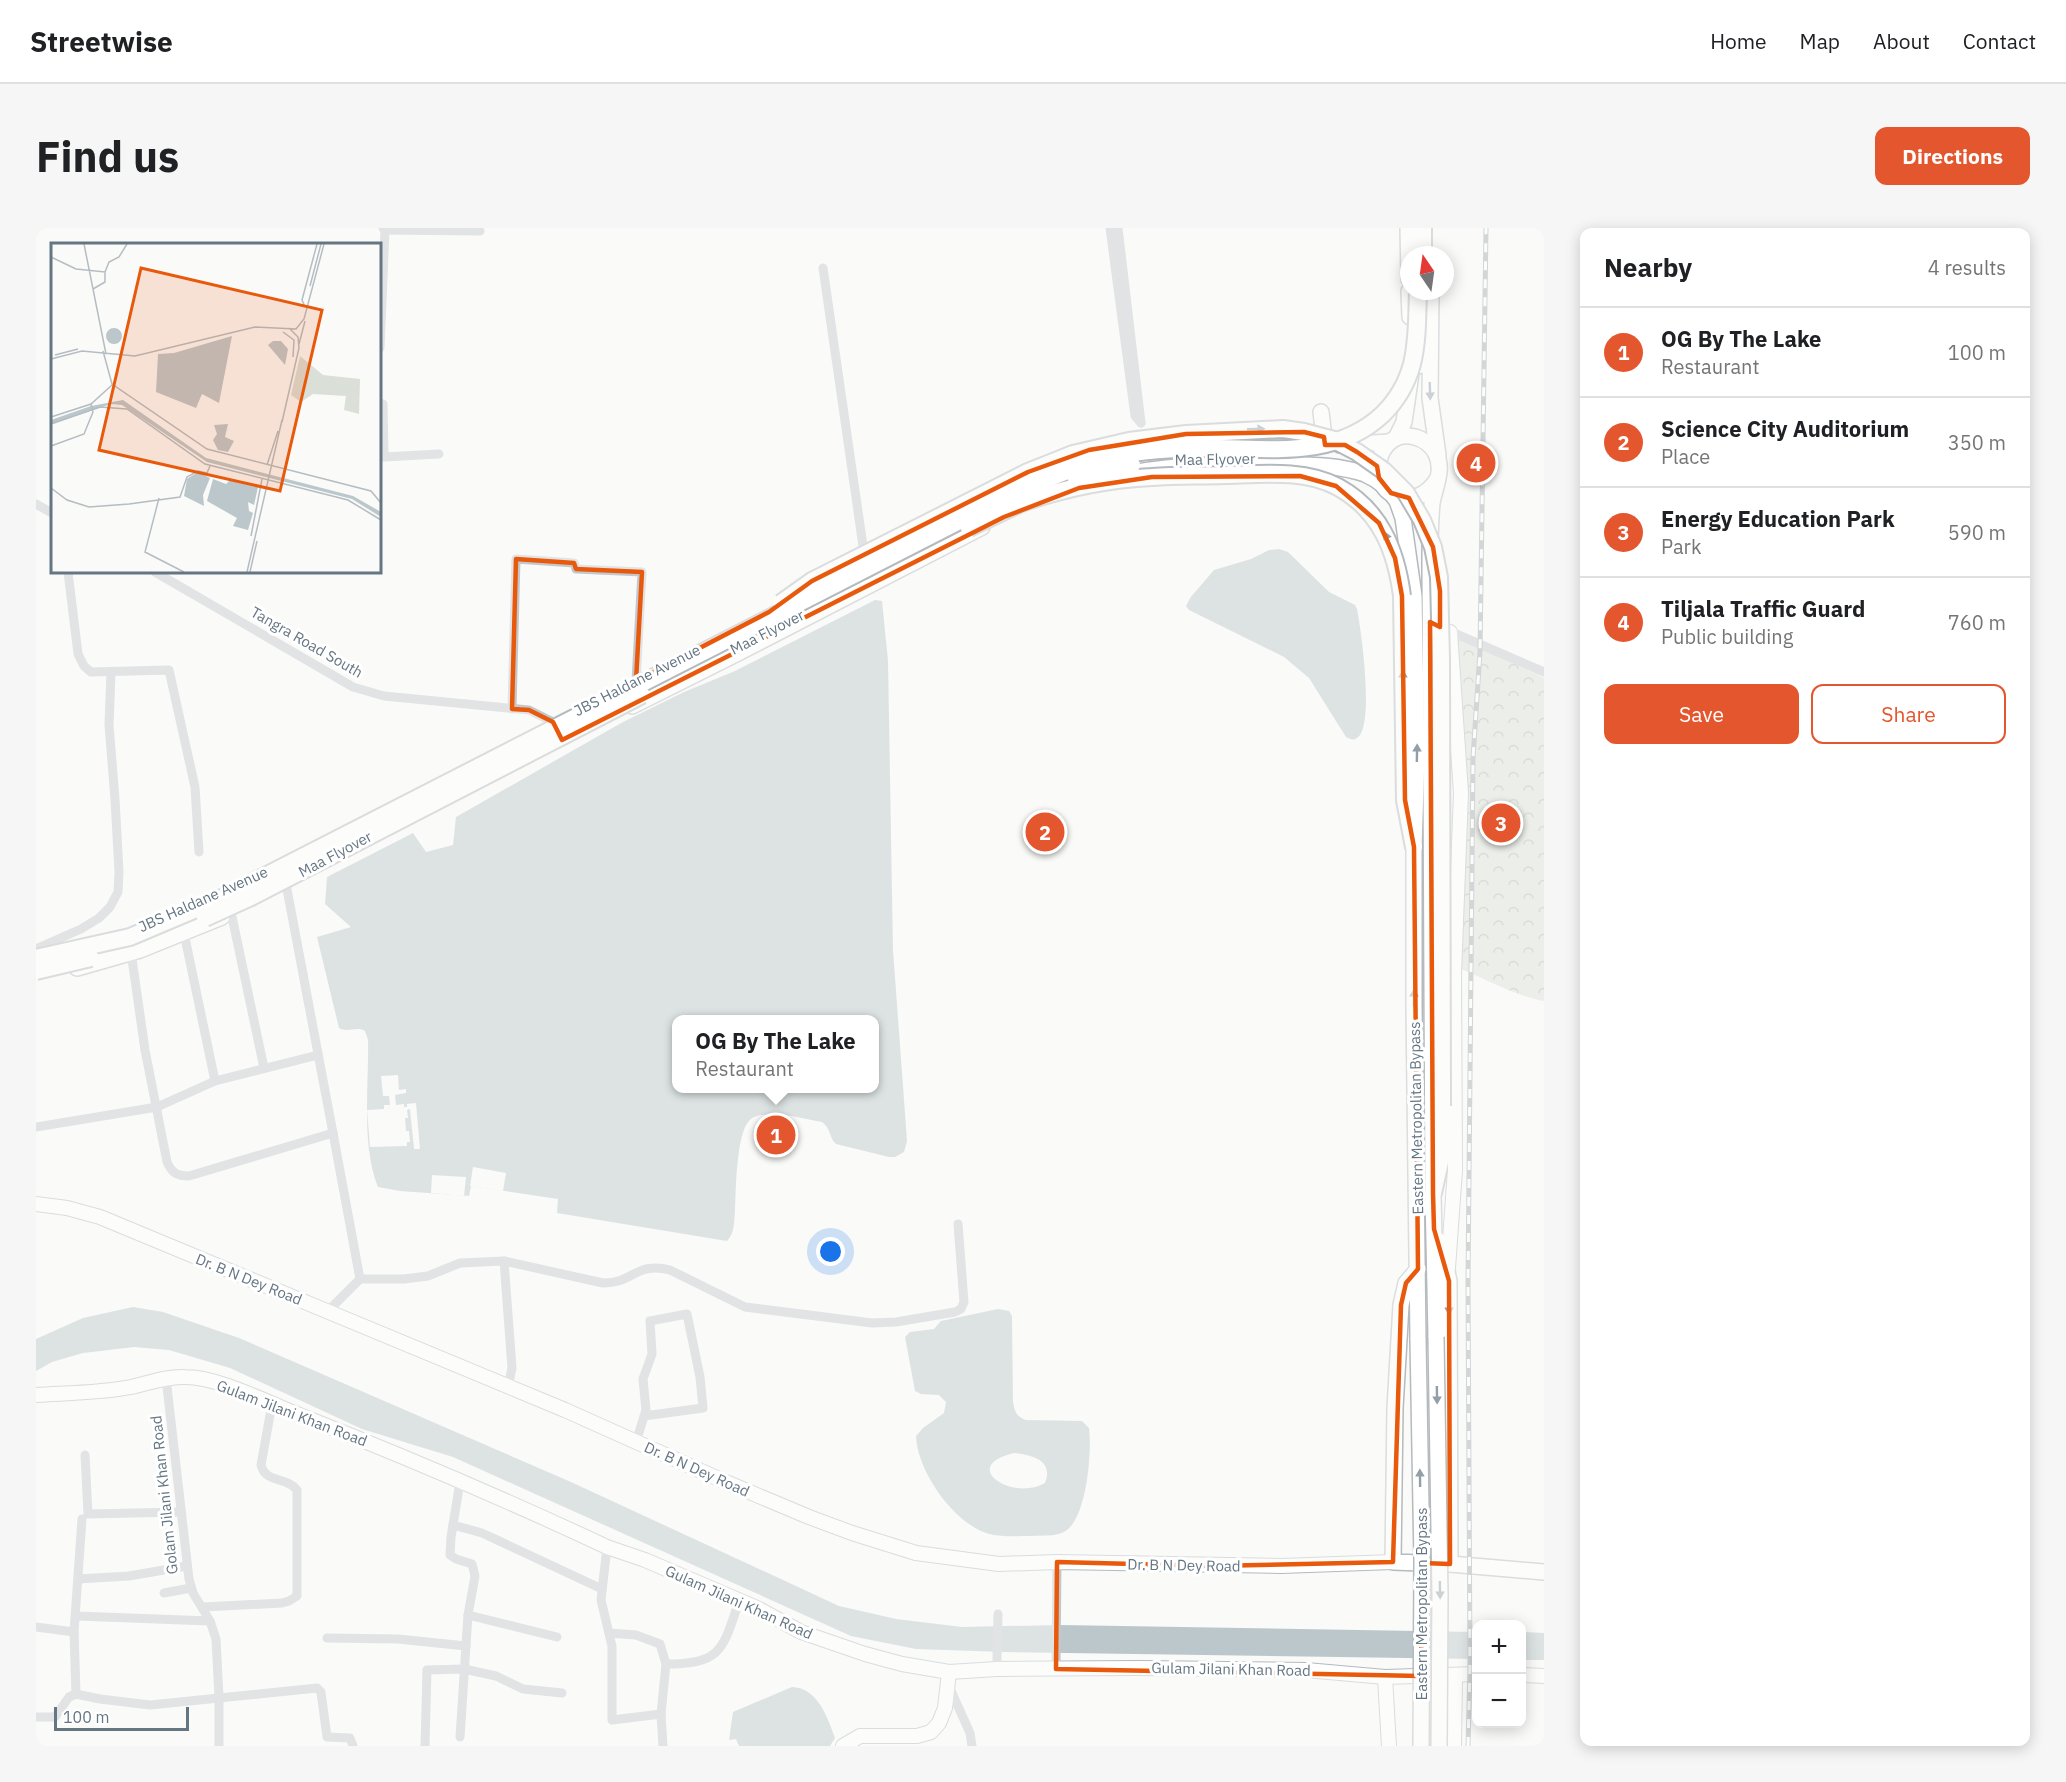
<!DOCTYPE html>
<html lang="en">
<head>
<meta charset="utf-8">
<style>
	body { margin:0; font-family:"IBM Plex Sans",sans-serif; background:#f6f6f6; color:#202124 }
	.controls { position:absolute; right:18px; bottom:18px; display:grid; overflow:hidden; border-radius:12px; box-shadow:0 3px 15px #0003 }
	.controls button { width:54px; height:54px; display:grid; place-items:center; padding:0; border:0; border-bottom:2px solid #e0e0e0; background:#fff; color:#202124; font:30px sans-serif }
	.compass { position:absolute; left:1364px; top:18px; width:54px; height:54px; border-radius:50%; background:#fff; box-shadow:0 3px 15px #0003; rotate:347deg }
	.scale { position:absolute; left:18px; bottom:15px; width:135px; box-sizing:border-box; padding-left:6px; border:3px solid #657683; border-top:0; font-size:16px; line-height:21px; white-space:nowrap; color:#657683; -webkit-text-stroke:4px #fff; paint-order:stroke }
	.you { position:absolute; left:795px; top:1024px; width:21px; height:21px; margin:-15px; border:4px solid #fff; border-radius:50%; background:#1a73e8; box-shadow:0 0 0 9px #1a73e833 }
	.badge { display:grid; place-items:center; width:39px; height:39px; border-radius:50%; background:#e4572e; color:#fff; font-size:20px; font-weight:700 }
	.pin { position:absolute; translate:-50% -50%; border:3px solid #fff; box-shadow:0 2px 6px #0006 }
	.popup { position:absolute; left:636px; top:787px; width:207px; height:78px; box-sizing:border-box; display:grid; place-content:center; border-radius:12px; background:#fff; filter:drop-shadow(0 2px 4px #0005); font-size:20px; white-space:nowrap; color:#757577 }
	.popup b { font-size:22px; color:#202124 }
	.popup::after { content:''; position:absolute; left:50%; top:100%; margin-left:-12px; border:12px solid transparent; border-top-color:#fff }
	.list { margin:0; padding:0; list-style:none }
	h2 { display:flex; justify-content:space-between; align-items:center; height:78px; margin:0; padding:0 24px; font-size:26px }
	h2 small { font-size:20px; font-weight:400; color:#757577 }
	.list li { display:grid; grid-template-columns:39px 1fr auto; gap:18px; align-items:center; box-sizing:border-box; height:90px; padding:0 24px; border-top:2px solid #e0e0e0 }
	.list b { display:block; font-size:22px; white-space:nowrap }
	.list p { margin:0; font-size:20px; white-space:nowrap; color:#757577 }
	.list em { font-size:20px; font-style:normal; color:#757577 }
	.actions { display:flex; gap:12px; padding:18px 24px }
	.actions a { flex:1; padding:14px 0; border:2px solid #e4572e; border-radius:12px; text-align:center; font-size:21px; color:#e4572e }
	.actions .main { background:#e4572e; color:#fff }
	.map { position:relative; flex:none; width:1508px; height:1518px; overflow:hidden; border-radius:12px }
	header { display:flex; align-items:center; gap:36px; box-sizing:border-box; height:84px; padding:0 30px; background:#fff; border-bottom:2px solid #e0e0e0 }
	header strong { font-size:28px }
	nav { display:flex; gap:33px; margin-inline-start:auto; font-size:21px }
	.intro { display:flex; align-items:center; justify-content:space-between; box-sizing:border-box; height:144px; padding:0 36px }
	h1 { margin:0; font-size:42px }
	.button { padding:15px 27px; border-radius:12px; background:#e4572e; color:#fff; font-size:21px; font-weight:700 }
	main { display:flex; gap:36px; padding:0 36px }
	aside { flex:1; background:#fff; border-radius:12px; box-shadow:0 3px 15px #0003 }
	.map>svg:first-child { display:block }
	.park { fill:url(#park-crowns) }
	.water { fill:#bbc7cb; fill-rule:evenodd }
	.pier { fill:#fafaf8 }
	.lines { fill:none; stroke-linecap:round; stroke-linejoin:round }
	.secondary-casing { stroke:#b3babf; stroke-width:16 }
	.primary-casing { stroke:#b5babe; stroke-width:18 }
	.highway-casing { stroke:#b4b9bd; stroke-width:20 }
	.street { stroke:#c3c8cc; stroke-width:9 }
	.secondary { stroke:#fff; stroke-width:14 }
	.primary { stroke:#fff; stroke-width:15 }
	.highway { stroke:#fff; stroke-width:16 }
	.rail-casing { stroke:#a2aab0; stroke-width:5 }
	.rail { stroke:#fff; stroke-width:3; stroke-dasharray:9; stroke-linecap:butt }
	.primary-bridge-casing { stroke:#b5babe; stroke-width:18; stroke-linecap:butt }
	.highway-bridge-casing { stroke:#b4b9bd; stroke-width:20; stroke-linecap:butt }
	.primary-bridge { stroke:#fff; stroke-width:15 }
	.highway-bridge { stroke:#fff; stroke-width:16 }
	.oneway { fill:#939fa8 }
	.marked { fill:none; stroke:#e8590c; stroke-width:4.5; stroke-linejoin:round }
	.labels { text-anchor:middle; dominant-baseline:central; stroke-width:6; stroke-linejoin:round; paint-order:stroke }
	.street-label { font-size:15px; fill:#657683; stroke:#fff }
	.inset-road { fill:none; stroke:#b5bdc2; stroke-width:1.5 }
	.view { fill:#e8590c; fill-opacity:0.15; stroke:#e8590c; stroke-width:3 }
	.inset-edge { fill:none; stroke:#657683; stroke-width:3 }
</style>
</head>
<body>
<header>
<strong>Streetwise</strong>
<nav><a>Home</a><a>Map</a><a>About</a><a>Contact</a></nav>
</header>
<div class="intro"><h1>Find us</h1><a class="button">Directions</a></div>
<main>
<div class="map">
<svg width="1508" height="1518" viewBox="0 0 1508 1518">
	<defs>
		<pattern id="park-crowns" width="20" height="18" patternUnits="userSpaceOnUse" patternTransform="scale(1.5)"><rect width="20" height="18" fill="#dadfd7"/><path d="M2 6a3 3 0 1 1 6 0M12 15a3 3 0 1 1 6 0" fill="none" stroke="#b4b9b4"/></pattern>
	</defs>
	<rect width="100%" height="100%" fill="#fafaf8"/>
	<path class="park" d="M 1423,409 L 1508,450 L 1508,773 C 1476,767 1449,750 1420,739 L 1418,414 Z"/>
	<g class="water">
		<path d="M 1243,321 L 1252,324 L 1293,364 L 1319,377 L 1321,381 C 1324,395 1345,531 1310,509 L 1273,450 L 1248,429 L 1153,382 L 1150,378 L 1154,370 L 1178,342 L 1215,331 L 1233,322 Z"/>
		<path d="M 839,372 L 846,373 L 852,433 L 857,722 L 871,913 L 868,924 L 859,929 L 853,929 L 800,916 C 793,910 795,900 786,894 C 768,891 746,884 726,887 C 723,887 716,889 714,892 C 700,904 700,963 699,982 C 698,993 699,1005 691,1013 L 521,985 L 522,971 L 435,958 L 433,968 L 364,963 L 342,959 C 325,917 333,857 332,812 L 329,803 C 321,798 311,805 303,800 L 281,709 L 315,699 L 289,676 L 291,649 L 377,605 L 390,624 L 417,617 L 420,589 L 587,494 L 648,464 L 699,443 ZM 641,792 L 839,792 L 839,860 L 641,860 Z"/>
		<polygon points="97,1079 127,1084 203,1110 535,1254 803,1378 860,1391 926,1399 1024,1397 1440,1404 1440,1431 969,1424 880,1421 815,1408 417,1229 326,1201 194,1140 133,1122 98,1119 47,1125 16,1134 0,1143 0,1111 47,1090"/>
		<path d="M 962,1081 L 973,1083 L 976,1088 L 977,1174 C 979,1184 980,1188 990,1192 L 1046,1193 L 1053,1200 C 1056,1223 1051,1292 1028,1304 C 1018,1309 1006,1307 996,1308 C 984,1308 970,1309 958,1307 C 921,1301 881,1244 880,1208 L 887,1200 L 908,1185 L 910,1174 L 903,1167 L 885,1166 L 879,1163 L 869,1109 L 874,1104 L 898,1101 L 905,1093 ZM 978,1225 C 996,1227 1018,1232 1009,1255 C 976,1274 922,1238 978,1225 Z"/>
		<polygon points="1486,1404 1508,1405 1508,1432 1486,1432"/>
		<path d="M 756,1459 C 782,1460 791,1489 799,1510 L 794,1518 L 703,1518 L 700,1511 L 693,1512 L 697,1484 Z"/>
	</g>
	<g class="pier">
		<polygon points="362,847 363,862 370,861 370,865 359,867 360,877 368,876 368,879 371,879 371,876 380,875 384,921 378,921 374,881 371,882 372,890 369,890 370,903 373,903 374,914 371,914 371,918 334,919 331,882 348,881 348,877 354,877 353,868 347,868 345,848"/>
		<polygon points="437,939 470,945 467,963 434,958"/>
		<polygon points="396,947 430,949 428,968 395,965"/>
	</g>
	<g class="lines">
		<defs>
			<g id="secondary">
				<polyline points="0,976 31,980 64,989 529,1182 692,1255 773,1289 816,1305 880,1325 963,1336 1021,1334 1245,1338 1357,1334"/>
				<polyline points="1412,1040 1419,942 1418,745 1425,565 1414,404"/>
				<path d="M 0,1167 C 32,1165 64,1165 95,1159 C 113,1155 130,1148 149,1149 C 182,1149 230,1174 261,1186 C 365,1227 469,1271 571,1319 L 609,1332 L 721,1380 L 765,1404 L 829,1426 L 866,1436 L 913,1444 L 961,1441 L 1103,1440 L 1270,1442 L 1349,1449 L 1440,1446"/>
				<polyline points="1486,1447 1508,1448"/>
				<polyline points="1349,1449 1353,1518"/>
				<polyline points="807,1518 824,1508 881,1508 895,1504 903,1495 909,1480 913,1444"/>
				<polyline points="1418,1518 1419,1447"/>
			</g>
			<g id="primary">
				<polyline points="1372,0 1373,51"/>
				<polyline points="1373,63 1374,89"/>
				<polyline points="1395,63 1394,170 1402,227"/>
				<polyline points="1285,184 1289,217"/>
				<polyline points="1360,210 1368,194 1375,146"/>
				<polyline points="1304,217 1354,214"/>
				<path d="M 1095,245 C 1142,236 1190,236 1237,236 C 1267,237 1300,236 1329,246 C 1336,249 1342,253 1348,258"/>
				<polyline points="1355,265 1361,273 1367,290 1378,368 1381,527 1378,619 1378,778 1382,1112"/>
				<polyline points="596,478 698,427 946,299"/>
				<polyline points="41,740 104,722 186,689"/>
				<polyline points="1402,1012 1408,1029 1413,1053 1414,1336"/>
				<polyline points="1382,1041 1370,1055 1365,1077 1359,1180 1357,1334 1414,1336 1508,1344"/>
				<path d="M 1400,1109 L 1397,965 L 1394,336 C 1394,316 1394,295 1396,275 C 1399,259 1408,241 1400,226 C 1396,217 1389,212 1379,209 C 1339,198 1326,266 1369,270 C 1384,271 1394,263 1402,250"/>
			</g>
			<g id="highway">
				<polyline points="1387,0 1387,27"/>
				<polyline points="1384,137 1389,110 1388,85"/>
				<polyline points="1366,368 1369,572 1378,619"/>
				<polyline points="1397,965 1405,929 1406,878"/>
			</g>
		</defs>
		<use href="#secondary" class="secondary-casing"/>
		<use href="#primary" class="primary-casing"/>
		<use href="#highway" class="highway-casing"/>
		<g class="street">
			<polyline points="1074,0 1099,188 1105,195"/>
			<polyline points="1082,0 1105,195"/>
			<polyline points="349,2 444,3"/>
			<polyline points="787,40 827,318"/>
			<polyline points="344,120 349,2 347,0"/>
			<polyline points="344,175 347,176 348,229 403,226"/>
			<polyline points="0,276 16,285"/>
			<polyline points="32,344 42,426 48,438 55,444 133,442 159,559 163,624"/>
			<polyline points="119,344 317,459 348,468 493,482 517,494 520,500"/>
			<polyline points="1411,402 1508,444"/>
			<polyline points="476,481 480,331 538,335 540,341 606,344 600,453"/>
			<polyline points="250,656 297,905"/>
			<polyline points="195,684 228,840"/>
			<polyline points="148,705 179,853"/>
			<polyline points="0,721 45,701 63,690 74,679 82,664 83,644 79,571 73,497 75,444"/>
			<path d="M 95,724 L 109,822 L 131,934 C 136,945 141,948 153,948 L 297,905 L 324,1051 L 292,1083"/>
			<polyline points="0,899 121,879 179,853 282,827"/>
			<polyline points="468,1033 476,1140 472,1159"/>
			<path d="M 324,1051 L 368,1051 L 392,1048 L 424,1035 L 468,1033 L 567,1055 C 596,1056 600,1033 634,1042 L 709,1079 L 836,1095 L 860,1094 L 919,1084 L 925,1081 L 928,1074 L 922,996"/>
			<polyline points="130,1150 153,1351 157,1365 174,1393 180,1411 183,1469 183,1518"/>
			<polyline points="600,1214 610,1182 607,1151 616,1126 614,1093 651,1086 664,1149 667,1180 608,1188"/>
			<polyline points="49,1227 52,1286 145,1284"/>
			<polyline points="424,1254 415,1309 414,1327 420,1331 436,1336 439,1348 432,1387 424,1509"/>
			<polyline points="417,1297 446,1305 566,1361"/>
			<polyline points="571,1319 565,1372 576,1418 576,1492 625,1486 627,1518"/>
			<polyline points="42,1351 93,1348 151,1338"/>
			<polyline points="128,1365 155,1360"/>
			<path d="M 167,1379 L 246,1375 L 253,1373 L 261,1368 L 261,1262 C 252,1249 229,1255 225,1237 L 236,1176"/>
			<polyline points="432,1387 521,1409"/>
			<polyline points="40,1388 174,1393"/>
			<polyline points="0,1399 38,1404"/>
			<polyline points="573,1405 600,1407 624,1416 630,1436 625,1486"/>
			<polyline points="291,1410 362,1411 430,1418"/>
			<polyline points="961,1432 962,1386"/>
			<path d="M 630,1436 C 686,1436 687,1421 703,1373"/>
			<polyline points="1020,1441 1021,1334"/>
			<polyline points="912,1456 934,1505 936,1518"/>
			<polyline points="40,1466 38,1404 46,1291"/>
			<polyline points="0,1489 19,1489 33,1469 40,1466 64,1471 114,1477 281,1460 285,1464 291,1509 314,1510 317,1518"/>
			<polyline points="389,1518 391,1442 428,1441 460,1448 487,1461 526,1465"/>
		</g>
		<use href="#secondary" class="secondary"/>
		<use href="#primary" class="primary"/>
		<use href="#highway" class="highway"/>
		<defs>
			<polyline id="rail" points="1432,1518 1434,1441 1432,1054 1437,530 1444,424 1450,0"/>
		</defs>
		<use href="#rail" class="rail-casing"/>
		<use href="#rail" class="rail"/>
		<defs>
			<g id="primary-bridge">
				<polyline points="1400,1109 1404,1367 1403,1518"/>
				<polyline points="1382,1112 1386,1334 1385,1518"/>
			</g>
			<g id="highway-bridge">
				<polyline points="1040,252 1096,237"/>
				<path d="M 982,276 C 1025,261 1071,251 1116,249 C 1140,247 1165,248 1189,247 C 1225,246 1269,241 1302,259 C 1344,282 1360,322 1366,368"/>
				<polyline points="933,300 983,276"/>
				<polyline points="745,375 776,353 992,244 1037,226 1093,213 1150,206 1247,201 1268,204 1298,212 1321,224 1348,243 1370,265 1386,292 1397,319 1403,349 1405,432 1406,878"/>
				<polyline points="169,690 213,670 606,467"/>
				<path d="M 0,730 L 94,709 L 184,671 L 951,279 C 996,257 1042,235 1091,226 C 1121,221 1152,220 1182,220 C 1239,221 1302,229 1347,186 C 1361,172 1371,155 1376,136 C 1382,112 1381,87 1382,63"/>
				<polyline points="0,743 55,730"/>
			</g>
		</defs>
		<use href="#primary-bridge" class="primary-bridge-casing"/>
		<use href="#highway-bridge" class="highway-bridge-casing"/>
		<use href="#primary-bridge" class="primary-bridge"/>
		<use href="#highway-bridge" class="highway-bridge"/>
	</g>
	<defs><path id="oneway-solid" d="M-6-.8H1V-3.2L6.5 0L1 3.2V.8H-6Z" transform="scale(1.5)"/></defs>
	<g class="oneway">
		<use href="#oneway-solid" transform="translate(1394 163) rotate(88)"/>
		<use href="#oneway-solid" transform="translate(1220 201) rotate(-2)"/>
		<use href="#oneway-solid" transform="translate(1352 312) rotate(-114)"/>
		<use href="#oneway-solid" transform="translate(1367 451) rotate(-91)"/>
		<use href="#oneway-solid" transform="translate(1381 525) rotate(-89)"/>
		<use href="#oneway-solid" transform="translate(1378 770) rotate(-90)"/>
		<use href="#oneway-solid" transform="translate(1413 1078) rotate(89)"/>
		<use href="#oneway-solid" transform="translate(1401 1167) rotate(89)"/>
		<use href="#oneway-solid" transform="translate(1384 1250) rotate(-91)"/>
		<use href="#oneway-solid" transform="translate(1404 1362) rotate(89)"/>
	</g>
	<path d="M0 0H1508V1518H0ZM 1268,204 L 1288,209 L 1289,217 L 1309,217 L 1321,224 L 1341,238 L 1343,250 L 1355,265 L 1373,270 L 1397,319 L 1404,363 L 1404,399 L 1394,394 L 1397,965 L 1398,1001 L 1413,1053 L 1414,1336 L 1386,1335 L 1385,1448 L 1020,1441 L 1021,1334 L 1176,1338 L 1357,1334 L 1365,1077 L 1370,1055 L 1382,1041 L 1378,619 L 1369,572 L 1366,368 L 1359,330 L 1343,295 L 1300,258 L 1264,248 L 1116,249 L 1043,260 L 968,289 L 526,512 L 517,494 L 493,482 L 476,481 L 480,331 L 538,335 L 540,341 L 606,344 L 600,453 L 733,384 L 776,353 L 992,244 L 1053,222 L 1150,206 Z" fill="#fafaf8" fill-opacity=".55" fill-rule="evenodd"/>
	<path class="marked" d="M 1268,204 L 1288,209 L 1289,217 L 1309,217 L 1321,224 L 1341,238 L 1343,250 L 1355,265 L 1373,270 L 1397,319 L 1404,363 L 1404,399 L 1394,394 L 1397,965 L 1398,1001 L 1413,1053 L 1414,1336 L 1386,1335 L 1385,1448 L 1020,1441 L 1021,1334 L 1176,1338 L 1357,1334 L 1365,1077 L 1370,1055 L 1382,1041 L 1378,619 L 1369,572 L 1366,368 L 1359,330 L 1343,295 L 1300,258 L 1264,248 L 1116,249 L 1043,260 L 968,289 L 526,512 L 517,494 L 493,482 L 476,481 L 480,331 L 538,335 L 540,341 L 606,344 L 600,453 L 733,384 L 776,353 L 992,244 L 1053,222 L 1150,206 Z"/>
	<g class="labels">
		<g class="street-label">
			<text transform="translate(1179 231) rotate(-1)">Maa Flyover</text>
			<text transform="translate(731 404) rotate(-27)">Maa Flyover</text>
			<text transform="translate(271 414) rotate(30)">Tangra Road South</text>
			<text transform="translate(601 452) rotate(-27)">JBS Haldane Avenue</text>
			<text transform="translate(299 626) rotate(-28)">Maa Flyover</text>
			<text transform="translate(167 671) rotate(-24)">JBS Haldane Avenue</text>
			<text transform="translate(1380 890) rotate(-91)">Eastern Metropolitan Bypass</text>
			<text transform="translate(213 1051) rotate(22)">Dr. B N Dey Road</text>
			<text transform="translate(256 1185) rotate(21)">Gulam Jilani Khan Road</text>
			<text transform="translate(661 1241) rotate(24)">Dr. B N Dey Road</text>
			<text transform="translate(128 1267) rotate(-96)">Golam Jilani Khan Road</text>
			<text transform="translate(1148 1337) rotate(1)">Dr. B N Dey Road</text>
			<text transform="translate(703 1374) rotate(24)">Gulam Jilani Khan Road</text>
			<text transform="translate(1385 1376) rotate(-90)">Eastern Metropolitan Bypass</text>
			<text transform="translate(1195 1441) rotate(1)">Gulam Jilani Khan Road</text>
		</g>
	</g>
	<g transform="translate(15 15)">
		<rect width="330" height="330" fill="#fafaf8"/>
		<path d="M 249,113 L 272,132 L 309,136 L 308,171 L 293,167 L 295,153 L 262,151 L 250,159 L 240,152 Z" fill="#dadfd7"/>
		<path d="M55 93a8 8 0 1 1 16 0a8 8 0 1 1-16 0ZM 181,93 L 168,160 L 151,151 L 145,165 L 105,149 L 107,111 L 123,110 ZM 222,98 L 230,98 L 237,106 L 234,122 L 217,102 ZM 72,157 L 155,215 L 302,253 L 330,269 L 330,274 L 301,256 L 156,219 L 71,162 L 60,161 L 0,181 L 0,177 L 40,163 ZM 177,181 L 174,194 L 183,198 L 177,209 L 167,207 L 162,197 L 166,191 L 163,182 ZM 147,229 L 159,235 L 152,252 L 153,263 L 133,253 L 136,236 ZM 162,236 L 175,241 L 180,236 L 207,244 L 203,262 L 197,259 L 198,268 L 202,270 L 197,287 L 182,283 L 186,275 L 156,258 Z" fill="#bbc7cb"/>
		<path class="inset-road" d="M 33,1 L 55,111M 0,14 L 25,26 L 54,29 L 58,19 L 68,14 L 76,1M 259,43 L 270,1M 42,46 L 54,39 L 54,29M 254,64 L 251,57 L 266,1M 232,89 L 243,97 L 242,114M 248,101 L 254,78M 52,108 L 61,141 L 156,206 L 320,248 L 330,260M 4,112 L 27,106M 0,116 L 31,108 L 84,113 L 204,84 L 245,86 L 253,76 L 273,1M 0,174 L 40,161 L 61,142M 231,179 L 248,105 L 247,94 L 238,85M 0,181 L 49,164 L 76,166 L 154,221 L 297,257 L 330,277M 0,203 L 33,191 L 42,169 L 40,161M 216,222 L 227,188M 0,245 L 16,257 L 38,264 L 78,261 L 129,254 L 136,234 L 147,228 L 156,230 L 159,223M 108,255 L 94,309 L 133,329M 200,293 L 211,236M 196,329 L 231,177M 199,329 L 206,298"/>
		<path class="view" d="M 90,25 L 271,67 L 229,248 L 48,207 Z"/>
		<rect width="330" height="330" class="inset-edge"/>
	</g>
</svg>
<div class="controls">
<button>+</button>
<button>−</button>
</div>
<svg class="compass" viewBox="-18 -18 36 36"><path d="M0-13l5 13h-10z" fill="#e53935"/><path d="M0 13l5-13h-10z" fill="#757577"/></svg>
<div class="scale">100 m</div>
<div class="you"></div>
<div class="pin badge" style="left:740px;top:907px">1</div>
<div class="popup"><b>OG By The Lake</b>Restaurant</div>
<div class="pin badge" style="left:1009px;top:604px">2</div>
<div class="pin badge" style="left:1465px;top:595px">3</div>
<div class="pin badge" style="left:1440px;top:235px">4</div>
</div>
<aside>
<h2>Nearby<small>4 results</small></h2>
<ul class="list">
<li><span class="badge">1</span><div><b>OG By The Lake</b><p>Restaurant</p></div><em>100 m</em></li>
<li><span class="badge">2</span><div><b>Science City Auditorium</b><p>Place</p></div><em>350 m</em></li>
<li><span class="badge">3</span><div><b>Energy Education Park</b><p>Park</p></div><em>590 m</em></li>
<li><span class="badge">4</span><div><b>Tiljala Traffic Guard</b><p>Public building</p></div><em>760 m</em></li>
</ul>
<div class="actions"><a class="main">Save</a><a>Share</a></div>
</aside>
</main>
</body>
</html>
